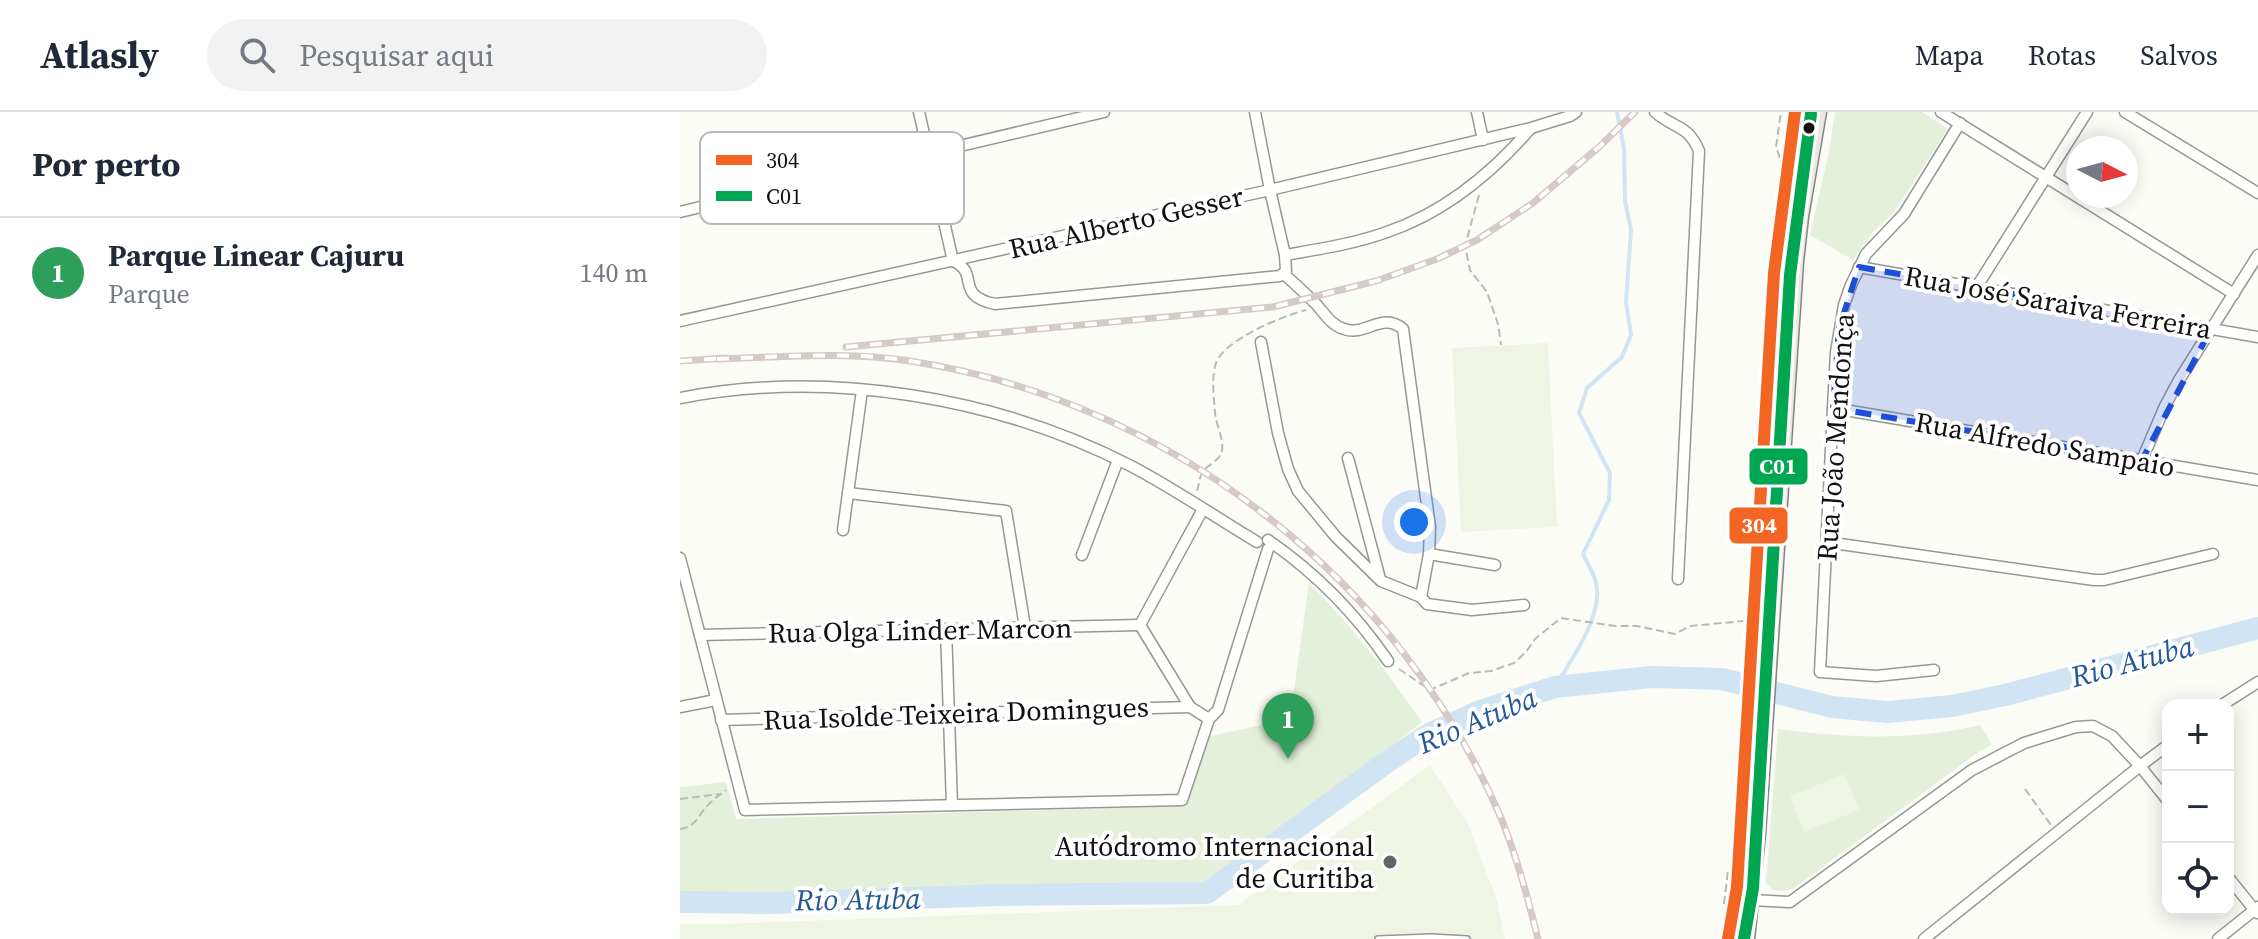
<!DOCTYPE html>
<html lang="pt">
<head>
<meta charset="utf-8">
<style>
	body { margin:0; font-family:"Source Serif 4",serif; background:#f2f2f3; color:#1f2937 }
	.controls { position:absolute; right:24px; bottom:24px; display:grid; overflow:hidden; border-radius:16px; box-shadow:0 4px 20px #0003 }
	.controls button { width:72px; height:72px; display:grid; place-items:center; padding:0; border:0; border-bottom:2px solid #e0e1e3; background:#fff; color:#1f2937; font:40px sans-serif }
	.compass { position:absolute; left:1386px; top:24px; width:72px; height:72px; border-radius:50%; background:#fff; box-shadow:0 4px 20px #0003; rotate:96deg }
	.you { position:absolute; left:734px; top:410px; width:28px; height:28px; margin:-20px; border:6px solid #fff; border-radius:50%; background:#1a73e8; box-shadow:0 0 0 12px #1a73e833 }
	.badge { display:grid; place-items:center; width:52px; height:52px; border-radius:50%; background:#0b8043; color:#fff; font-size:26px; font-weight:700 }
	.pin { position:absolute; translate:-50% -66px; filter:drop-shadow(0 2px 4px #0008) }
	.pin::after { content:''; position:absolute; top:42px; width:28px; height:24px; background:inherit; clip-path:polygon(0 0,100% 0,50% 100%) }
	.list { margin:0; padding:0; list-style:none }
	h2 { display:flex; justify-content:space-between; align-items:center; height:104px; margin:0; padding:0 32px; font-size:34px }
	h2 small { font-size:26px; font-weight:400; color:#747a83 }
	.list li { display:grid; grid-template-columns:52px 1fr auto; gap:24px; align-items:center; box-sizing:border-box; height:112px; padding:0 32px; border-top:2px solid #e0e1e3 }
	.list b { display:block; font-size:30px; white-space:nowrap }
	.list p { margin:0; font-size:26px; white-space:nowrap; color:#747a83 }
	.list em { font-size:26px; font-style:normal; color:#747a83 }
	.icon { flex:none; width:44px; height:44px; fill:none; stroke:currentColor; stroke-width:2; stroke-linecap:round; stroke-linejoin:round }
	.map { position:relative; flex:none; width:1578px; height:827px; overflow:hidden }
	header { display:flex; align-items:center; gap:48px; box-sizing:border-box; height:112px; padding:0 40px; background:#fff; border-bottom:2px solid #e0e1e3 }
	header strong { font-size:38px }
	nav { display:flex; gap:44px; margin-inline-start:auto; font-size:28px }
	.search { width:560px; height:72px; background:#f2f2f3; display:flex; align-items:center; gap:20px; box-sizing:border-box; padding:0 28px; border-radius:44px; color:#747a83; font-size:30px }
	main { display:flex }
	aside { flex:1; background:#fff }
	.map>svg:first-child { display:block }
	.green { fill:#e4f0d9 }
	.pitch { fill:#eef5e3 }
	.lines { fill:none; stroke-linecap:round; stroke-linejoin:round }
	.stream { stroke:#d1e4f3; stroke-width:4 }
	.river { stroke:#d1e4f3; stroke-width:22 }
	.service-casing { stroke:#979795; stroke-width:8 }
	.minor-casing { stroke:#979795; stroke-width:13 }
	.primary-casing { stroke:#848482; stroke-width:19 }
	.path { stroke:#b9b9b8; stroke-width:2; stroke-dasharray:8 4; stroke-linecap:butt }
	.service { stroke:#fffffe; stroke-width:5 }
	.minor { stroke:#fffffe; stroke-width:10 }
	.primary { stroke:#ebe9dd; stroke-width:16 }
	.rail-casing { stroke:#d7c9c7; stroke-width:7 }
	.rail { stroke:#fff; stroke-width:4; stroke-dasharray:12; stroke-linecap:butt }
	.bus-1-casing { stroke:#fff; stroke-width:18 }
	.bus-2-casing { stroke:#fff; stroke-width:18 }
	.bus-1 { stroke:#f26522; stroke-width:12 }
	.bus-2 { stroke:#00a651; stroke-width:12 }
	.marked { fill:#1d4ed8; fill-opacity:0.2; stroke:#1d4ed8; stroke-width:6; stroke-dasharray:16 10; stroke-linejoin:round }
	.bus-dot { fill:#111; stroke:#fff; stroke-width:3 }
	.poi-dot { fill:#636362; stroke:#fff; stroke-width:3 }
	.labels { text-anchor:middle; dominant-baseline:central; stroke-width:8; stroke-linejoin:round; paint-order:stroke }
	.street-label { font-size:28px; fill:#111; stroke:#fff }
	.poi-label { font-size:28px; fill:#111; stroke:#fff; text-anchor:end }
	.water-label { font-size:30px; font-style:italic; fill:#245998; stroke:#fff }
	.key { fill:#fff; stroke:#b8b8b8; stroke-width:2 }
	.key-label { font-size:22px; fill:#111 }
	.line-badge { stroke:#fff; stroke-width:3 }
	.badge-label { font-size:22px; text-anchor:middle; font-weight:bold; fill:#fff }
</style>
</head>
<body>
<header>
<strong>Atlasly</strong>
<div class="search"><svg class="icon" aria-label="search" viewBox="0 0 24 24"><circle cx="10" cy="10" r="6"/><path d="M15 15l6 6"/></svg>Pesquisar aqui</div>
<nav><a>Mapa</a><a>Rotas</a><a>Salvos</a></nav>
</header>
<main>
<aside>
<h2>Por perto<small></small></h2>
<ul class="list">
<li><span class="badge" style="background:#2e9e5b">1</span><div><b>Parque Linear Cajuru</b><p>Parque</p></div><em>140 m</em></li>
</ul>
</aside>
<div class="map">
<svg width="1578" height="827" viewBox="0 0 1578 827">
	<rect width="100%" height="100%" fill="#fcfcf7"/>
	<g class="green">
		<polygon points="1155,0 1242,0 1268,17 1214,100 1193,120 1173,148 1130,123 1149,40"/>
		<path d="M 629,471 C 672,514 708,561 742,610 L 532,772 L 78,784 L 0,780 L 0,675 L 46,670 L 56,707 L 506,694 L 530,624 L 610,607 Z"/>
		<path d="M 1300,613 L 1312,632 L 1297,641 L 1113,777 L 1104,779 L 1093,778 L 1086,770 L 1098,617 C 1166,626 1233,629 1300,613 Z"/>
	</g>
	<g class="pitch">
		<polygon points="868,231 877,415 781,420 772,236"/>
		<polygon points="750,653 788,712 817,788 825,827 0,827 0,812 44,812 558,793"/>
		<polygon points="1165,662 1179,698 1124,720 1110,684"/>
	</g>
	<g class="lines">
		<path class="stream" d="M 875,575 C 891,548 924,503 916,471 C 914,461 907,451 903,442 L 929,388 L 930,361 L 899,301 L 907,276 L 942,245 L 951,223 L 946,190 L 951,118 L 945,89 L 944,37 L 937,0"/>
		<polyline class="river" points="0,790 92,791 320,783 527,781 704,652 749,622 800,599 875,575 972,565 1042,567 1152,595 1208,600 1272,594 1325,583 1578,516"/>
		<defs>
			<g id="service">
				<polyline points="698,827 751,825 787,827"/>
				<polyline points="1048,827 1057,775 1094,161 1115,0"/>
			</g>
			<g id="minor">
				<path d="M 239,0 L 273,149 C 301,161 273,183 315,192 L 600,164 L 606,159 L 605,143 C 639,137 674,132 707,120 C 763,101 812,61 850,17"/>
				<polyline points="575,0 590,78 605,143"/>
				<polyline points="797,0 803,28"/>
				<path d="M 975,0 C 994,17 1008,12 1019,39 L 998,467"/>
				<polyline points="1261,0 1554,182"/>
				<polyline points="1445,0 1578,81"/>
				<polyline points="0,100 424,0"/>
				<polyline points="1179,155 1578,225"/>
				<path d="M 604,162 C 615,172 626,182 636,192 C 645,202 651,213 664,217 C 685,225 702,199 723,217 L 750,415 L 749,442 L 741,485 L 747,492 L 792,498 L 844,493"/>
				<polyline points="1296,176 1407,0"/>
				<polyline points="0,209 590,78 851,16 890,4 896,0"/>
				<polyline points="581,230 598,321 608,357 618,379 656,425 701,469 741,485"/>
				<path d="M 0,286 C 149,257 317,285 451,354 C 495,377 535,405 577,430"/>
				<polyline points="1153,296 1578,368"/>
				<polyline points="668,346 700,467"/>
				<polyline points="1462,348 1485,294 1499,268 1578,143"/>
				<polyline points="168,381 326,399 345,515"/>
				<polyline points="523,397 460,513 510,595 529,607"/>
				<polyline points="163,418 182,278"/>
				<path d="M 588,428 C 636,461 676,502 708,549"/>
				<polyline points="1146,430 1414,468 1424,468 1533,442"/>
				<polyline points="749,442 815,453"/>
				<polyline points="402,443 438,348"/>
				<polyline points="0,446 65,698 502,688 529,607 538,598 588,437"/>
				<polyline points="266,517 272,693"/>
				<polyline points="20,523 460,513"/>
				<polyline points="1254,558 1196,564 1140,560 1153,296 1156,240 1164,193 1171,173 1186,142 1224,102 1280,11"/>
				<polyline points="1542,593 1578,570"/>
				<polyline points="0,595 36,588"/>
				<polyline points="41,608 510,595"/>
				<polyline points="1548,765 1577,801"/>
				<polyline points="1071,788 1110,790 1292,658 1344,631 1396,615 1413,614 1432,624 1460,654 1488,633"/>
				<polyline points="1244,827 1460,654 1488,689"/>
				<polyline points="1538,827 1578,795"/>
			</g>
			<polyline id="primary" points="1066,827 1077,722 1115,150 1120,105 1138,0"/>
		</defs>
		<use href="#service" class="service-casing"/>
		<use href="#minor" class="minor-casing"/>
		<use href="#primary" class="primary-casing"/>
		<g class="path">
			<polyline points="1100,46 1096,35 1101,0"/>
			<polyline points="799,83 785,134 790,158 807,180 818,212 821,233"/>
			<path d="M 517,379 C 519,374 519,366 522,361 C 527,352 541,349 542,338 C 544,327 536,313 535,301 C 534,285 531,267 536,251 C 544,228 602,204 626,198"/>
			<polyline points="719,557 750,578 789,561 811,559 834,551 846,540 856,526 881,506 935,514 957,514 995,522 1010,514 1063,509"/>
			<polyline points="1345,677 1371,713"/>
			<polyline points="0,687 39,682"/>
			<path d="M 0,717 C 17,715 19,701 30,691 C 35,686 41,682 46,678"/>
			<polyline points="1044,792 1048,758"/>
		</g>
		<use href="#service" class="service"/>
		<use href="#minor" class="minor"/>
		<use href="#primary" class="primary"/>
		<defs>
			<g id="rail">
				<polyline points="166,235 593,195 696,169 757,147 797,128 853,91 919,35 955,0"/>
				<path d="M 37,247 C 101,245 167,239 230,249 C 489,289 718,465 821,706 C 837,745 848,786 858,827"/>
				<polyline points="0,249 46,246"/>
			</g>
		</defs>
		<use href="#rail" class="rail-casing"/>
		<use href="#rail" class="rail"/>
		<defs>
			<polyline id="bus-1" points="1048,827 1057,775 1094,161 1115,0"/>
			<polyline id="bus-2" points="1064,827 1073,776 1110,163 1131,2"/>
		</defs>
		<use href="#bus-1" class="bus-1-casing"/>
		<use href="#bus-2" class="bus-2-casing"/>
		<use href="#bus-1" class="bus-1"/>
		<use href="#bus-2" class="bus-2"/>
	</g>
	<path class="marked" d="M 1179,155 L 1531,217 L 1462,348 L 1153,296 L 1159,216 Z"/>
	<circle class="bus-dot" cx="1129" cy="16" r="7"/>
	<circle class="poi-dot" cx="710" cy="750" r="8"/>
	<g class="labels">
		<g class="street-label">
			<text transform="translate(446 110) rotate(-13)">Rua Alberto Gesser</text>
			<text transform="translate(1378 190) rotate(10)">Rua José Saraiva Ferreira</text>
			<text transform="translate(1155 325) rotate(-86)">Rua João Mendonça</text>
			<text transform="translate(1365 332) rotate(10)">Rua Alfredo Sampaio</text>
			<text transform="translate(240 518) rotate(-1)">Rua Olga Linder Marcon</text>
			<text transform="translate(276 601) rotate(-2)">Rua Isolde Teixeira Domingues</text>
		</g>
		<g class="poi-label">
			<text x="694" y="734">Autódromo Internacional<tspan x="694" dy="32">de Curitiba</tspan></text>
		</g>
		<g class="water-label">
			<text transform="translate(1452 549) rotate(-15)">Rio Atuba</text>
			<text transform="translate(797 608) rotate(-23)">Rio Atuba</text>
			<text transform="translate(178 787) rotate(-1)">Rio Atuba</text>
		</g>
	</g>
	<rect x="20" y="20" width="264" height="92" rx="12" class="key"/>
	<rect x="36" y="43" width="36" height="10" fill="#f26522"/>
	<rect x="36" y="79" width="36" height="10" fill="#00a651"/>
	<g class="key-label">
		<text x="86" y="56">304</text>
		<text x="86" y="92">C01</text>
	</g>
	<g class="line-badge">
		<rect x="1068" y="335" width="61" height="39" rx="8" fill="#00a651"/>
		<rect x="1048" y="394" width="61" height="39" rx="8" fill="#f26522"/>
	</g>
	<g class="badge-label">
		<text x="1098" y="362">C01</text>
		<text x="1079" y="421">304</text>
	</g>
</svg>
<div class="controls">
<button>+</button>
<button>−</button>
<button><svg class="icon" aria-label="locate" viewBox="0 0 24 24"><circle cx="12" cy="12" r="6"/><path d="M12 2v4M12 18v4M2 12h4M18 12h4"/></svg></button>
</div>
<svg class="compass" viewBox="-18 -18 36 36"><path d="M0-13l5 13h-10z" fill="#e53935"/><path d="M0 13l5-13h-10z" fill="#747a83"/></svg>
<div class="you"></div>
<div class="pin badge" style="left:608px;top:647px;background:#2e9e5b">1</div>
</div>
</main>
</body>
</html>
